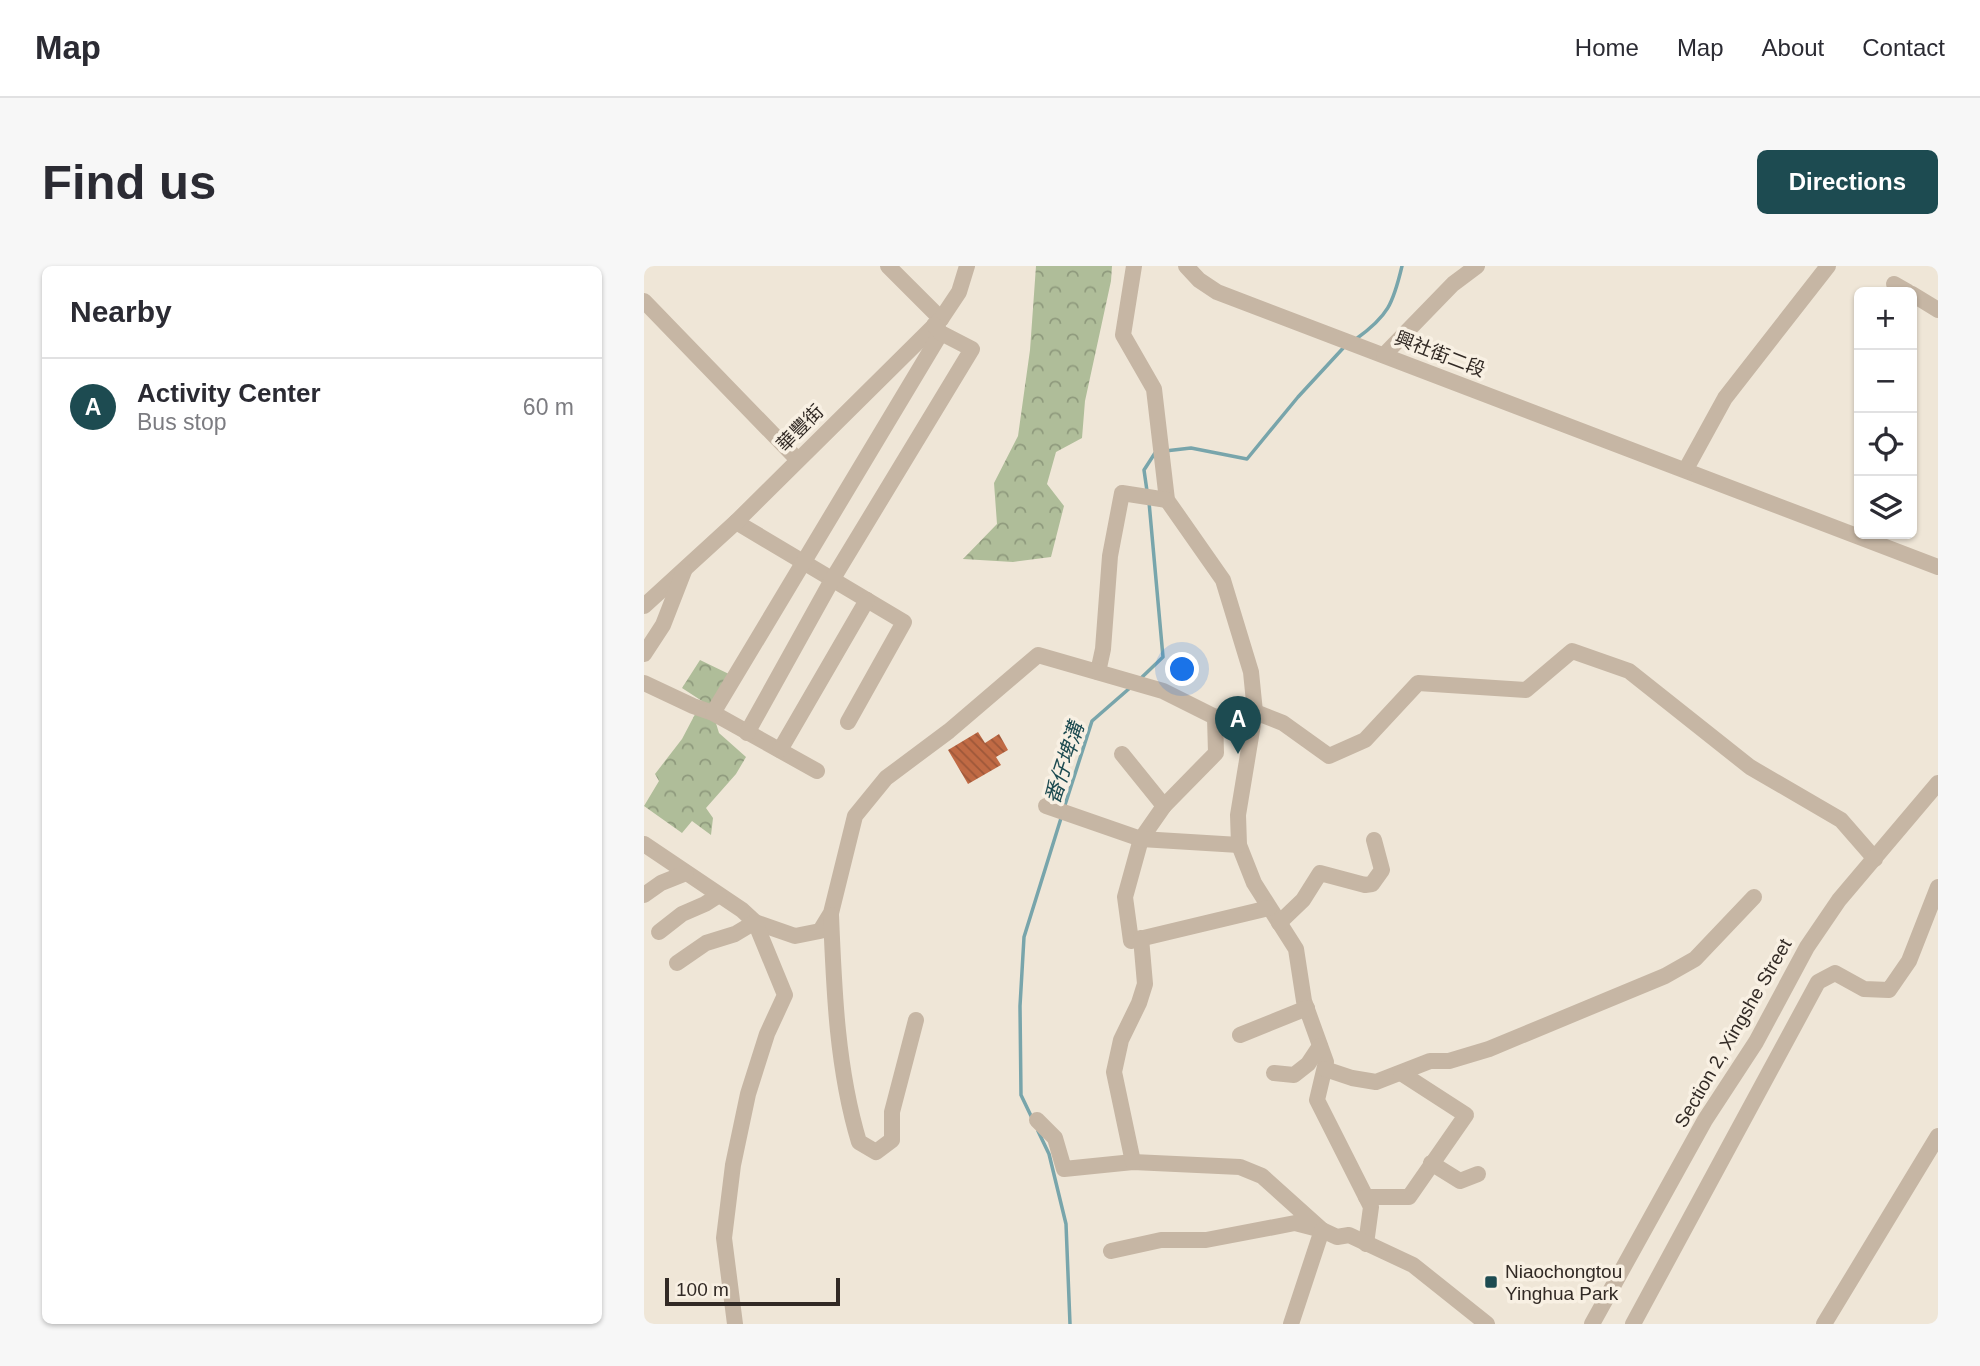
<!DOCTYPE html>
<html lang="en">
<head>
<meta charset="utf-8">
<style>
	body { margin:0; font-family:Helvetica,"Noto Sans TC",sans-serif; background:#f7f7f7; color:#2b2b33 }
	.controls { position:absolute; right:21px; top:21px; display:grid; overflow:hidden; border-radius:10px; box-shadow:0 2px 5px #0004 }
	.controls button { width:63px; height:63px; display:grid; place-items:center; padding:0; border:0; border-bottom:2px solid #e1e1e2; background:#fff; color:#2b2b33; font:35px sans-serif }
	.scale { position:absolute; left:21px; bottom:18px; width:175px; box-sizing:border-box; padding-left:7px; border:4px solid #322a25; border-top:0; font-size:19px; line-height:24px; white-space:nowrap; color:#322a25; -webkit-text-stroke:5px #f8f0e3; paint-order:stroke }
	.you { position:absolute; left:539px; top:404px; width:24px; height:24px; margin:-18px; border:5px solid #fff; border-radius:50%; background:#1a73e8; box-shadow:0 0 0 10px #1a73e833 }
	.badge { display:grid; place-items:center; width:46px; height:46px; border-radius:50%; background:#1d4b51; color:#fff; font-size:23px; font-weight:700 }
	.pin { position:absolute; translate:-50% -58px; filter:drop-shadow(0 2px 4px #0008) }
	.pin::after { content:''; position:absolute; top:37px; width:24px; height:21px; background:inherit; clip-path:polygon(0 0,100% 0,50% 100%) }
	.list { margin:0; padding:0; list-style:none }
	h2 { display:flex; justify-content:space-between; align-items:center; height:91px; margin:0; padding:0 28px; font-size:30px }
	h2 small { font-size:23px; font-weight:400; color:#7c7c81 }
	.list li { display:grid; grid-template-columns:46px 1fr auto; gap:21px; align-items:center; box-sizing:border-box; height:98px; padding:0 28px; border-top:2px solid #e1e1e2 }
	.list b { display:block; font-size:26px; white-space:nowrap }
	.list p { margin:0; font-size:23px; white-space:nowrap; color:#7c7c81 }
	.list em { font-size:23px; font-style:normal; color:#7c7c81 }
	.icon { flex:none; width:38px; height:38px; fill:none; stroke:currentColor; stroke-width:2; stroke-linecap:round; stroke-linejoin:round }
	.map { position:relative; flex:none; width:1294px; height:1058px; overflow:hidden; border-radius:10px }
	header { display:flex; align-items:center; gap:42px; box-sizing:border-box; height:98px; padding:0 35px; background:#fff; border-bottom:2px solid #e1e1e2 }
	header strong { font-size:33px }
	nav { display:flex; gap:38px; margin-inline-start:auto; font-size:24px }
	.intro { display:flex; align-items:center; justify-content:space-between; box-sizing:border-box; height:168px; padding:0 42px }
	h1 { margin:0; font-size:49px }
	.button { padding:18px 32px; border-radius:10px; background:#1d4b51; color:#fff; font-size:24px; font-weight:700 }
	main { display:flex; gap:42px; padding:0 42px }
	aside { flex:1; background:#fff; border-radius:10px; box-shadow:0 2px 5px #0004 }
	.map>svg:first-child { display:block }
	.forest { fill:url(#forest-crowns) }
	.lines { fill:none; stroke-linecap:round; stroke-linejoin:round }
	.stream { stroke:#78a5ab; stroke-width:3.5 }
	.building { fill:url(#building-back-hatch) }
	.minor { stroke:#c6b6a4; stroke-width:16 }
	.poi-dot { fill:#1d4b51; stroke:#f8f0e3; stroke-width:2.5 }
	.labels { text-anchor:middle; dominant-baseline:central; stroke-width:7; stroke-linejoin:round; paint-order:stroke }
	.street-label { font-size:19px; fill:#322a25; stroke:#f8f0e3 }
	.poi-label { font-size:19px; fill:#322a25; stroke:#f8f0e3; text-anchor:start }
	.water-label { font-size:21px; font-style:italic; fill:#1d4b51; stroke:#f8f0e3 }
</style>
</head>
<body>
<header>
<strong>Map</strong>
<nav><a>Home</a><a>Map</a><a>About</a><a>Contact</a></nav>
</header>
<div class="intro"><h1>Find us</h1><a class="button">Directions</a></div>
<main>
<aside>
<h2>Nearby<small></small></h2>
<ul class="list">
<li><span class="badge">A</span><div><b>Activity Center</b><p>Bus stop</p></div><em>60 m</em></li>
</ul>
</aside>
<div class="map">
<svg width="1294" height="1058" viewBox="0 0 1294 1058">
	<defs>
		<pattern id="forest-crowns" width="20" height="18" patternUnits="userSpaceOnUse" patternTransform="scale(1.75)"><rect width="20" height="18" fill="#afbd99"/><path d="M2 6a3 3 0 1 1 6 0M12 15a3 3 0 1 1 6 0" fill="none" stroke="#8f9a7d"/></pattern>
		<pattern id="building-back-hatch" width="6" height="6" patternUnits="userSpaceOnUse" patternTransform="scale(1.75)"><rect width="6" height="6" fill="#c06a44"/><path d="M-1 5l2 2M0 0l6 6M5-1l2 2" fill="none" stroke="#9d5739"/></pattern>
	</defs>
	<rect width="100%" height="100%" fill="#efe6d7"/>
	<g class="forest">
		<polygon points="392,0 468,0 467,15 441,135 438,172 412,186 403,218 420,240 407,291 369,296 319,293 353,258 350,217 374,170 386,84"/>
		<polygon points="56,394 87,409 71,454 75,467 102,491 92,508 62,542 69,552 67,569 48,555 38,567 0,540 15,515 11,508 38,473 58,435 38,422"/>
	</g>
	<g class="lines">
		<g class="stream">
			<path d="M 712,73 C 744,50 749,38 758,0"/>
			<polyline points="521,185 547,182 603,193 654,131 702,79"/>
			<polyline points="503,225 500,204 511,187"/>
			<polyline points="495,414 519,391 505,236"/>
			<polyline points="420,542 448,455 487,421"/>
			<polyline points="388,852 377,829 376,740 380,671 418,549"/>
			<polyline points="394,865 405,888 422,958 426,1058"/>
		</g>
	</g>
	<polygon class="building" points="334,466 341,477 355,468 364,484 352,491 357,499 324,518 304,484"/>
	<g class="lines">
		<g class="minor">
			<polyline points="244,0 297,53"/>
			<polyline points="490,0 479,69 510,123 523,234 579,314 607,406 611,446 594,549 595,579 610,617 652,683 660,735 682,796 673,834 727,941 722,978"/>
			<polyline points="542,0 555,14 573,26 1294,301"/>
			<polyline points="1250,18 1264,26"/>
			<polyline points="1268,28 1294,44"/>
			<polyline points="0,35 153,193"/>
			<polyline points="740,89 809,18 833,0"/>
			<polyline points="1042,203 1081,132 1184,0"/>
			<polyline points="92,256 260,356 204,456"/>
			<polyline points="0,340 92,256 297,53 315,26 323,0"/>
			<polyline points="0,388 19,359 40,305"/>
			<polyline points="454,406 459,383 466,290 478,227 523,234"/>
			<polyline points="0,417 49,440 69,447 173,505"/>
			<polyline points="69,447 297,67"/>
			<polyline points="571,451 572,487 520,540 497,573 481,631 487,675 625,642"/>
			<polyline points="103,467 188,314 328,83 297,67 290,59"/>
			<polyline points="136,484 223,334"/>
			<polyline points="478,488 520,540"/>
			<polyline points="402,540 497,573 595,579"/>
			<polyline points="0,578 98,644 111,656 151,670 176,665 187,647 211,550 242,512 305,465 394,389 519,425 571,451 606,444 639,457 685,490 721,474 774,417 882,424 928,385 985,405 1106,501 1197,554 1231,593"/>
			<polyline points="0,629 17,617 42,607"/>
			<path d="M 187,649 C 190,725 193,803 215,876 L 232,886 L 248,874 L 248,846 L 272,754"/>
			<polyline points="635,657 659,634 676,607 721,619 728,618 738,604 730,574"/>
			<polyline points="15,666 38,648 61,638 75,629"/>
			<polyline points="33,697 62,677 91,668 111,656 141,729 123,768 104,828 89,899 80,972 91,1058"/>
			<polyline points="596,769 663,742"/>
			<polyline points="681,803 708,812 732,816 786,795 805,795 845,783 1021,710 1051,693 1110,631"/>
			<polyline points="630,807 650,809 664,798 676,780"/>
			<polyline points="393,854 411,872 420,903 489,896 596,901 618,910 678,964 651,957 562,974 517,974 467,985"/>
			<polyline points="489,896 470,806 477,774 495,737 501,718 497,672"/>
			<polyline points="787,897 816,915 834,908"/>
			<polyline points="722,931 765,931 822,849 757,807"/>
			<polyline points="647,1058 678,964 693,971 705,969 769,999 843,1058"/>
			<polyline points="948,1058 1061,854 1112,776 1163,681 1195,634 1294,517"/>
			<polyline points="989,1058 1174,716 1191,707 1220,723 1245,724 1265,695 1294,621"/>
			<polyline points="1180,1058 1294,870"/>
		</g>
	</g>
	<rect class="poi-dot" x="840" y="1009" width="14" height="14" rx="3.5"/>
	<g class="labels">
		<g class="street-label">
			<text transform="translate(796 88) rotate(21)">興社街二段</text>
			<text transform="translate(156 162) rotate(-45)">華豐街</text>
			<text transform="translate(1089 767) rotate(-60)">Section 2, Xingshe Street</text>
		</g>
		<g class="poi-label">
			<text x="861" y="1005">Niaochongtou<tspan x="861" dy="22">Yinghua Park</tspan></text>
		</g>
		<g class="water-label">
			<text transform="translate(420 497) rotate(-72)">番仔埤溝</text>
		</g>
	</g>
</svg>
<div class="controls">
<button>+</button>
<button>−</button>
<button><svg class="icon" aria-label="locate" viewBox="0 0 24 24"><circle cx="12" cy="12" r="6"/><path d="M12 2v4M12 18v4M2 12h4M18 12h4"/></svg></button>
<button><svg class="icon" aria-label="layers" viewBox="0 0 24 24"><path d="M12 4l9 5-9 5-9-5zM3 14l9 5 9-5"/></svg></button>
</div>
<div class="scale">100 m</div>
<div class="you"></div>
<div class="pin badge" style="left:594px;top:488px">A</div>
</div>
</main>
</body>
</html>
